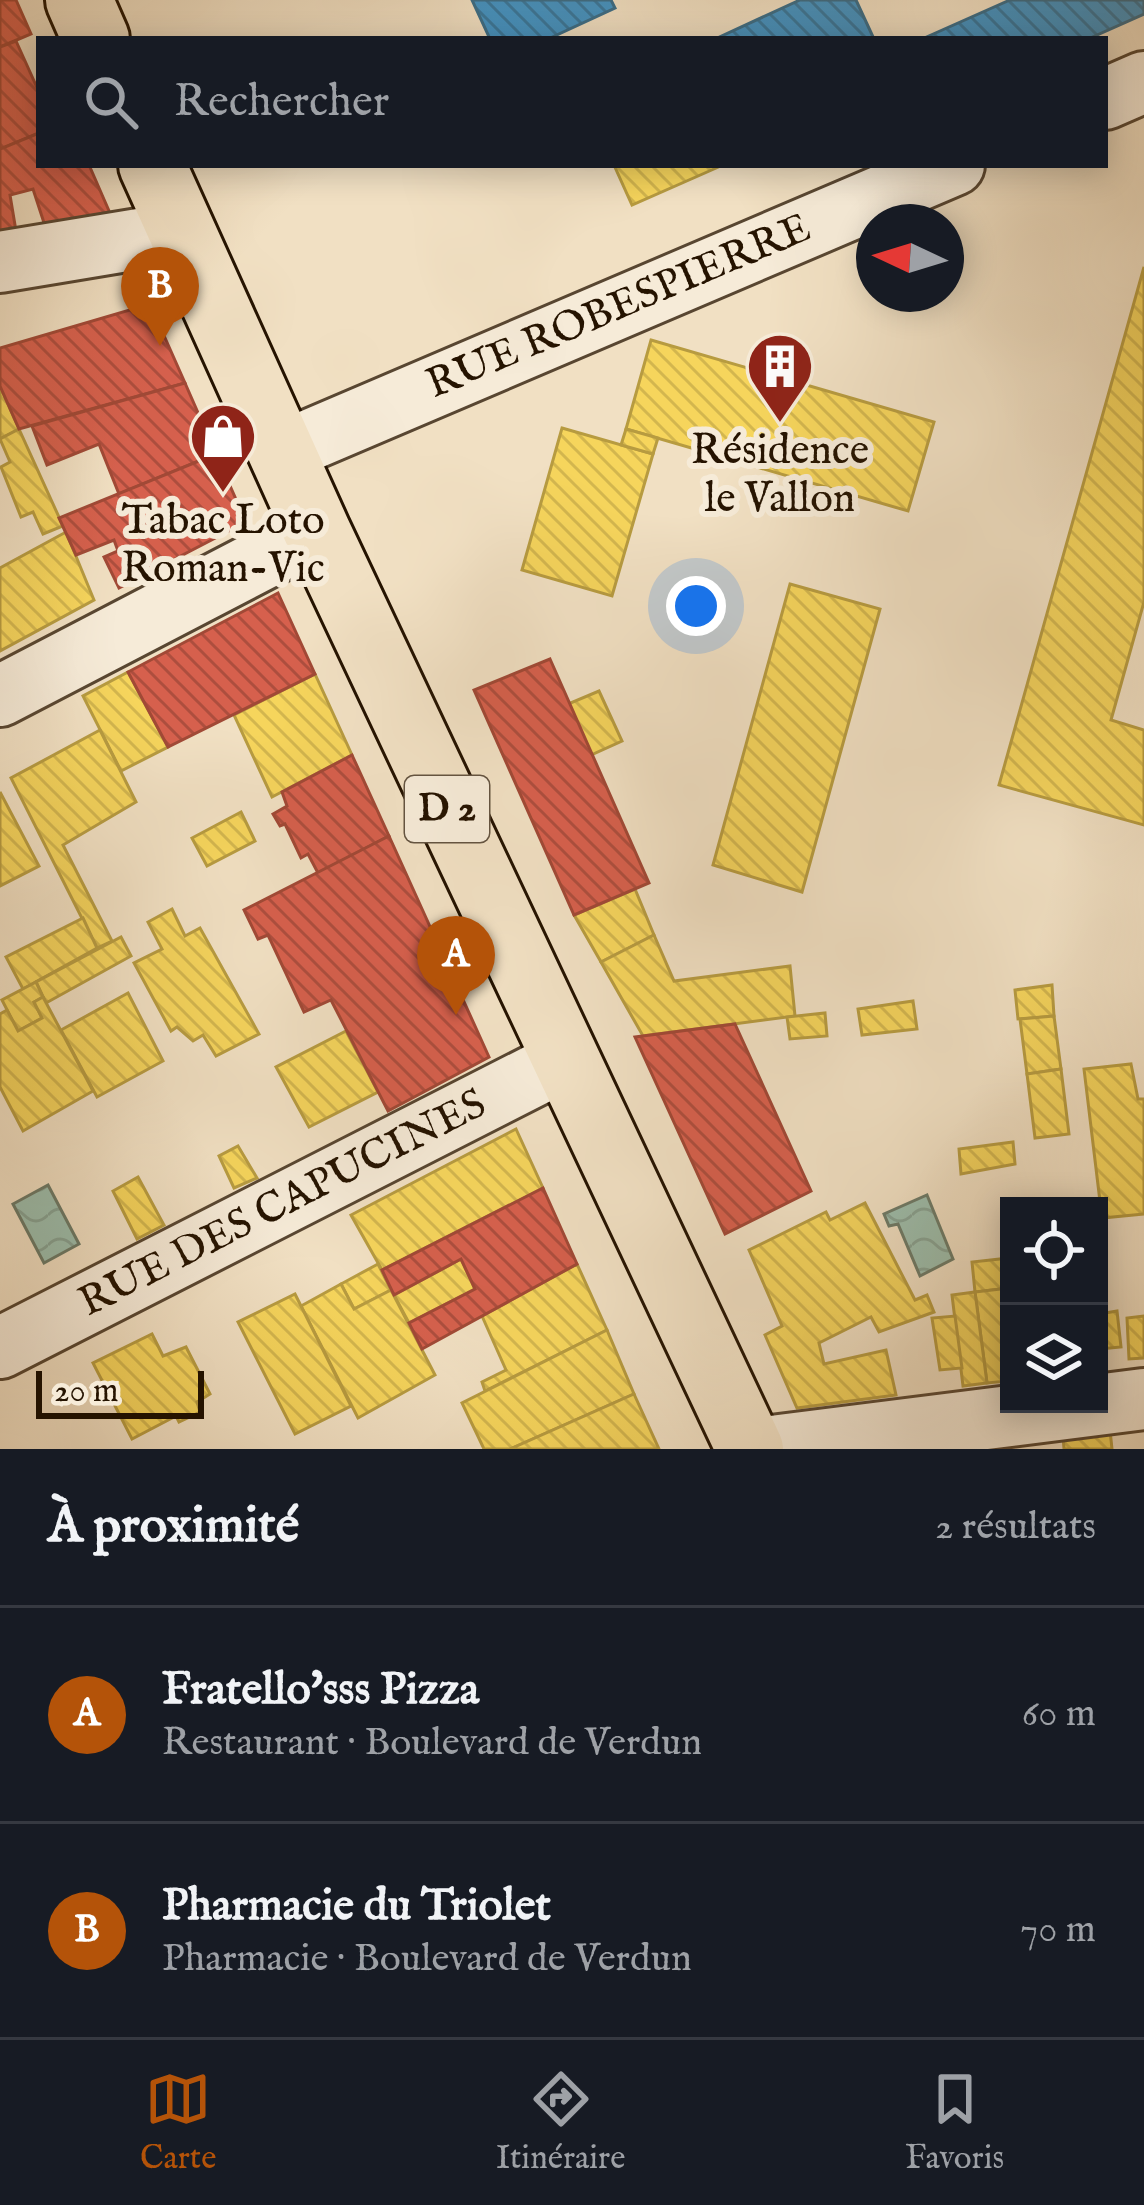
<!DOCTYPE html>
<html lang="fr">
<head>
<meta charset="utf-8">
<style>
	body { margin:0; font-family:"IM FELL English",serif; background:#242831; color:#f1f3f6 }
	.controls { position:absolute; right:36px; bottom:36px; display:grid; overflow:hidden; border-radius:0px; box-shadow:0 6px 30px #0003 }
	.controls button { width:108px; height:108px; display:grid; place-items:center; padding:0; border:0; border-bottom:3px solid #363941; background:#171b24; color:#f1f3f6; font:60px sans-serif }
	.compass { position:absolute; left:856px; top:204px; width:108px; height:108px; border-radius:50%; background:#171b24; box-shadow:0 6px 30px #0003; rotate:274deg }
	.scale { position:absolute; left:36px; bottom:30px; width:168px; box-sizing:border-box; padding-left:12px; border:6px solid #251300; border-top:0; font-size:33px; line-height:42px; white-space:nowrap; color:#251300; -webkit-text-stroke:9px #f6ebd8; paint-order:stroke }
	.you { position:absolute; left:696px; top:606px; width:42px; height:42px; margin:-30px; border:9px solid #fff; border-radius:50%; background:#1a73e8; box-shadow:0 0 0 18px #1a73e833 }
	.badge { display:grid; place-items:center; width:78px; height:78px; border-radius:50%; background:#b45309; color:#fff; font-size:39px; font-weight:700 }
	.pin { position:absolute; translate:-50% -99px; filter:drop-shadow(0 3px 6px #0008) }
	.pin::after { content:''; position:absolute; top:63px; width:42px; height:36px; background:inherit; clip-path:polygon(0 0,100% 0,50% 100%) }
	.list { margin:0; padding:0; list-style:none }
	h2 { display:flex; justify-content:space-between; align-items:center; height:156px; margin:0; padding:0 48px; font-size:51px }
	h2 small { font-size:39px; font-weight:400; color:#9ea1a6 }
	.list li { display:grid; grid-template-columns:78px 1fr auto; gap:36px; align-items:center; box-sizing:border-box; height:216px; padding:0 48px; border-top:3px solid #363941 }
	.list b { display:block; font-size:45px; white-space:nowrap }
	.list p { margin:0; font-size:39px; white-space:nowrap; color:#9ea1a6 }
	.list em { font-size:39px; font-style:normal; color:#9ea1a6 }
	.icon { flex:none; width:66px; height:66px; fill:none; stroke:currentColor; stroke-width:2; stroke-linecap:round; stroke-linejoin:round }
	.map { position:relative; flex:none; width:1144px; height:1449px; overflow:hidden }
	.search { position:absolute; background:#171b24; box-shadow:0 6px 30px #0003; left:36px; right:36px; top:36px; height:132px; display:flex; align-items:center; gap:30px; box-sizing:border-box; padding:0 42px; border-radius:0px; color:#9ea1a6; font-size:45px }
	.sheet { height:588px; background:#171b24 }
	nav { display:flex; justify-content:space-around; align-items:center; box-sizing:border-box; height:168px; border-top:3px solid #363941; background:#171b24; font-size:33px; color:#9ea1a6 }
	nav a { display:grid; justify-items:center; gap:6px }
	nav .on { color:#b45309 }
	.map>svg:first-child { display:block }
	.water { fill:url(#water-waves); stroke:#6c7a68; stroke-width:3 }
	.homes { fill:url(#homes-back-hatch); stroke:#b79b40; stroke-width:3 }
	.shops { fill:url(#shops-back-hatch); stroke:#a14936; stroke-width:3 }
	.schools { fill:url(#schools-back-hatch); stroke:#3a6d88; stroke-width:3 }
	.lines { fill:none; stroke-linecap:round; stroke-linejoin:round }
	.minor-casing { stroke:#584631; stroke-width:66 }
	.major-casing { stroke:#251300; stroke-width:72 }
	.minor { stroke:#f6ebd8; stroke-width:60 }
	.major { stroke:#f1e0c3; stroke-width:66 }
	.labels { text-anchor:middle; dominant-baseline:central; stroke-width:12; stroke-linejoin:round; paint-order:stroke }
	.shield { fill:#f6ebd8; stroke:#645441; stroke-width:3 }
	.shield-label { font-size:39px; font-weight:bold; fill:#251300 }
	.street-label { font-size:42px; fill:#251300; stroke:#f6ebd8 }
	.poi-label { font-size:42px; fill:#251300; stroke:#f6ebd8 }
</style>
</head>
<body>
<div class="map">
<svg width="1144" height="1449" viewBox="0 0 1144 1449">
	<defs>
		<pattern id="water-waves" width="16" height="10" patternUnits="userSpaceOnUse" patternTransform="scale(3)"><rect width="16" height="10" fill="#9cbead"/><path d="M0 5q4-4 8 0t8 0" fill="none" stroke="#86a293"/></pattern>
		<pattern id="homes-back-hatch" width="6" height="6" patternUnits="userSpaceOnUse" patternTransform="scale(3)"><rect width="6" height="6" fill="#f6d55c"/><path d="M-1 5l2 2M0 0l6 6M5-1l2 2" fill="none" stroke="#d3b64e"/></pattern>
		<pattern id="shops-back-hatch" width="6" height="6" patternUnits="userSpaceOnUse" patternTransform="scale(3)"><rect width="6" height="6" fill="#d6604d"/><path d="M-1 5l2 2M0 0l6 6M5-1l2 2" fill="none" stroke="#ad4e3e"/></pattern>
		<pattern id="schools-back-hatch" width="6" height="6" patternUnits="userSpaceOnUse" patternTransform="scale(3)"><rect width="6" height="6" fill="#4393c3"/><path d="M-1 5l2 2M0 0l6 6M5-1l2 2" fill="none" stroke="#38779c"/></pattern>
	</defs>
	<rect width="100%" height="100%" fill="#f1e0c3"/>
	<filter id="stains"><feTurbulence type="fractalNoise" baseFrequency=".00167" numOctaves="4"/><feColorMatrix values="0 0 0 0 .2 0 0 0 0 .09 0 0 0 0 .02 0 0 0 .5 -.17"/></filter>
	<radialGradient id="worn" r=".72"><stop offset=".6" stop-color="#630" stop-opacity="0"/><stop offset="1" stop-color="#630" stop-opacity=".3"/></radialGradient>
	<g class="water">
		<polygon points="48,1185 79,1244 44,1263 13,1204"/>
		<polygon points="927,1195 953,1259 920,1276 898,1224 889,1226 884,1214"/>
	</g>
	<g class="homes">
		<polygon points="614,165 723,165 632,205"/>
		<polygon points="1144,267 1144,602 1111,720 1144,730 1144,825 999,785"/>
		<polygon points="651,340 934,422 908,511 626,429"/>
		<polygon points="0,386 19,429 0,439"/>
		<polygon points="562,428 653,454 612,596 522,570"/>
		<polygon points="19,429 63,526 43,534 33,512 21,517 1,467 10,462 0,439"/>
		<polygon points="626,429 658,438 653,454 621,445"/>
		<polygon points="66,532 94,600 0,651 0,568"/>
		<polygon points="790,584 880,609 802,892 713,865"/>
		<polygon points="128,672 168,747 121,771 83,696"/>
		<polygon points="315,674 352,755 272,797 234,715"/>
		<polygon points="599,691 622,741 591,755 568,704"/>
		<polygon points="100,730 136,802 63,845 112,941 97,948 11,778"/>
		<polygon points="0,792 39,866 0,886"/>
		<polygon points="241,812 255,841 207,866 192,838"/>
		<polygon points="635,889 654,935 601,962 574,915"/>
		<polygon points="172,909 185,936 200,928 259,1034 216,1056 203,1035 193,1041 177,1027 171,1031 134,963 162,949 148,922"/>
		<polygon points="83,918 97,948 23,989 6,957"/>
		<polygon points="654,935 674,981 790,966 795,1016 643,1036 601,962"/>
		<polygon points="121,937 131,956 46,1003 36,982"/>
		<polygon points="36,982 43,997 34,1002 42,1018 18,1031 2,1000"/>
		<polygon points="1052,985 1054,1016 1018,1019 1015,990"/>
		<polygon points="128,993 163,1061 97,1097 61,1030"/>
		<polygon points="43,997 93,1091 23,1131 0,1087 0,1014 7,1010 18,1031 42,1018 34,1002"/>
		<polygon points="913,1001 917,1029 862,1035 858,1009"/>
		<polygon points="825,1013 827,1036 790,1039 787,1017"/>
		<polygon points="1054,1016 1061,1069 1027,1074 1020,1019"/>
		<polygon points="346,1031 378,1092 309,1127 276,1067"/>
		<polygon points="1131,1064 1138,1099 1144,1099 1144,1214 1102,1218 1084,1069"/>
		<polygon points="1061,1069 1069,1134 1035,1138 1027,1074"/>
		<polygon points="516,1129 543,1188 382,1270 351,1215"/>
		<polygon points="1013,1142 1015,1164 961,1174 959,1149"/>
		<polygon points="238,1146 257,1178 234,1188 219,1156"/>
		<polygon points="138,1177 164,1225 137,1239 113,1191"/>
		<polygon points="865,1203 915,1300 927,1295 934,1312 879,1332 871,1317 819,1343 824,1364 886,1350 896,1395 797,1408 765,1335 782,1326 749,1250 826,1212 830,1220"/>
		<polygon points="1009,1258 1009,1288 975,1292 972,1262"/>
		<polygon points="461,1259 475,1289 409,1323 394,1295"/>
		<polygon points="378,1264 391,1290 354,1309 341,1284"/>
		<polygon points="577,1264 607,1330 485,1391 482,1382 506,1370 482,1316"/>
		<polygon points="341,1284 354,1309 391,1290 435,1375 358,1418 301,1306"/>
		<polygon points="1009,1288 1009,1381 987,1383 975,1292"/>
		<polygon points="975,1292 987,1383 963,1386 952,1295"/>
		<polygon points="295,1294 351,1406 295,1434 238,1322"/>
		<polygon points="1117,1311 1121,1347 1099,1349 1099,1314"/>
		<polygon points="955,1316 962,1368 940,1370 932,1318"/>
		<polygon points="1144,1316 1144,1358 1129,1359 1127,1318"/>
		<polygon points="607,1330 634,1394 510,1449 484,1449 462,1403"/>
		<polygon points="152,1334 163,1356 186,1347 210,1394 197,1402 200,1412 179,1422 176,1416 132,1439 93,1363"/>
		<polygon points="634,1394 659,1449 510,1449"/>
		<polygon points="1110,1430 1112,1449 1064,1449 1063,1435"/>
	</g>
	<g class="shops">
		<polygon points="0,0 16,0 31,34 0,47"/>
		<polygon points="16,41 39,92 39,133 0,149 0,47"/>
		<polygon points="39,133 39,165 89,165 113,220 47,232 33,189 10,195 17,237 0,240 0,149"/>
		<polygon points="150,304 185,383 19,429 0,386 0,348"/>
		<polygon points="185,383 216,454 119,494 99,444 47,465 32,426"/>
		<polygon points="216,454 246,522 119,588 104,557 118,551 114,540 76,555 59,518"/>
		<polygon points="278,593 315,674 168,747 128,672"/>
		<polygon points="550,659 649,883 574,915 474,690"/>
		<polygon points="352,755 389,836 318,873 308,854 301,858 285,824 280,826 273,814 287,806 282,792"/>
		<polygon points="389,836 489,1057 388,1111 331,1000 304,1012 268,935 258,939 244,910"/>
		<polygon points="735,1024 811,1191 725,1234 635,1037"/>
		<polygon points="543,1188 577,1264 422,1349 409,1323 475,1289 461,1259 394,1295 382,1270"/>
	</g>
	<g class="schools">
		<polygon points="472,0 611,0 615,8 548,39 490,39"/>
		<polygon points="800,0 856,0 874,39 715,39"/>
		<polygon points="1010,0 1144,0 1144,14 1088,39 922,39"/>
	</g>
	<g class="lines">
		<defs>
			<g id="minor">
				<polyline points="1105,99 1144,82"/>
				<polyline points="0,262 181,232"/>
				<polyline points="284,451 954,165"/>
				<polyline points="0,696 317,531"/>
				<polyline points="0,1348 565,1060"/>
				<polyline points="749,1449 1144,1399"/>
			</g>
			<g id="major">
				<polyline points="79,0 96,39"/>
				<polyline points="152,165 317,531 750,1449"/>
			</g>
		</defs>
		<use href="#minor" class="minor-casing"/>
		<use href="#major" class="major-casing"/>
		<use href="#minor" class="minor"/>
		<use href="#major" class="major"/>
	</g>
	<defs>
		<symbol id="building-pin" viewBox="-11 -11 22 30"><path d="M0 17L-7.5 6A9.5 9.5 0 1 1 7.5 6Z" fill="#8f2418" stroke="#f6ebd8"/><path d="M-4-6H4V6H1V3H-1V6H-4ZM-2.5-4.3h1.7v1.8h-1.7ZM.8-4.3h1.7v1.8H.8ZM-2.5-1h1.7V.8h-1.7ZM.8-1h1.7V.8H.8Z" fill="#fff"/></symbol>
		<symbol id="shop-pin" viewBox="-11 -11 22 30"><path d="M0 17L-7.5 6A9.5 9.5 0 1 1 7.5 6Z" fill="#8f2418" stroke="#f6ebd8"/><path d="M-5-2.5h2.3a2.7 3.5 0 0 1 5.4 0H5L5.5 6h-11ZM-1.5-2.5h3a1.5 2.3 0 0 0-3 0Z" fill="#fff"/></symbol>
	</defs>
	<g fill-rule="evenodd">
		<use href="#building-pin" x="742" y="328" width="76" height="104"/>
		<use href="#shop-pin" x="185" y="398" width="76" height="104"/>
	</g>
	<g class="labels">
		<rect class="shield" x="405" y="776" width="84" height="66" rx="9"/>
		<g class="shield-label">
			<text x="447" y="809">D 2</text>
		</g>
		<g class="street-label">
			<text transform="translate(619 307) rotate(-23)">RUE ROBESPIERRE</text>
			<text transform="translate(283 1204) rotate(-27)">RUE DES CAPUCINES</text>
		</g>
		<g class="poi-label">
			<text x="780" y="451">Résidence<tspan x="780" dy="48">le Vallon</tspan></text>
			<text x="223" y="521">Tabac Loto<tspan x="223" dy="48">Roman-Vic</tspan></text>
		</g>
	</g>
	<rect width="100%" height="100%" filter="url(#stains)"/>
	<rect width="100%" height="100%" fill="url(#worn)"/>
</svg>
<div class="controls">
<button><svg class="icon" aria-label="locate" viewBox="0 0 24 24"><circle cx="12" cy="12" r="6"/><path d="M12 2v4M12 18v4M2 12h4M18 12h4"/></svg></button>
<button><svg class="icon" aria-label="layers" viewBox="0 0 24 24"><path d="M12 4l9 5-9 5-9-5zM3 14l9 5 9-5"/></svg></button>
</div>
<svg class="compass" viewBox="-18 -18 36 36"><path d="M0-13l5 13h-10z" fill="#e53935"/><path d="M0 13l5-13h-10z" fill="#9ea1a6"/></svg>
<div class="scale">20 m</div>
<div class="you"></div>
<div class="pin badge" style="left:456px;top:1015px">A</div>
<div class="pin badge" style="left:160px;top:346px">B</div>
<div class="search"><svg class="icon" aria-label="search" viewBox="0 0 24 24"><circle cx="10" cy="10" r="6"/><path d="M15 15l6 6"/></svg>Rechercher</div>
</div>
<section class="sheet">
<h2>À proximité<small>2 résultats</small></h2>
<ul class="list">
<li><span class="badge">A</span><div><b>Fratello'sss Pizza</b><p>Restaurant · Boulevard de Verdun</p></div><em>60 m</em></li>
<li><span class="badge">B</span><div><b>Pharmacie du Triolet</b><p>Pharmacie · Boulevard de Verdun</p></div><em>70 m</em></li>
</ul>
</section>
<nav>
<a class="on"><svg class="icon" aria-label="map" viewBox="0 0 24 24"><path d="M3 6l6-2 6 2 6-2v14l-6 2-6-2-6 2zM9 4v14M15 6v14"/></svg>Carte</a>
<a><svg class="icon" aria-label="directions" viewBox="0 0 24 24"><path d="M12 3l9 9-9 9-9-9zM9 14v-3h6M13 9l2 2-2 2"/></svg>Itinéraire</a>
<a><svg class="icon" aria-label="saved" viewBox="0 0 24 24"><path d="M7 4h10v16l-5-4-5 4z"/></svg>Favoris</a>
</nav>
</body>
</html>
